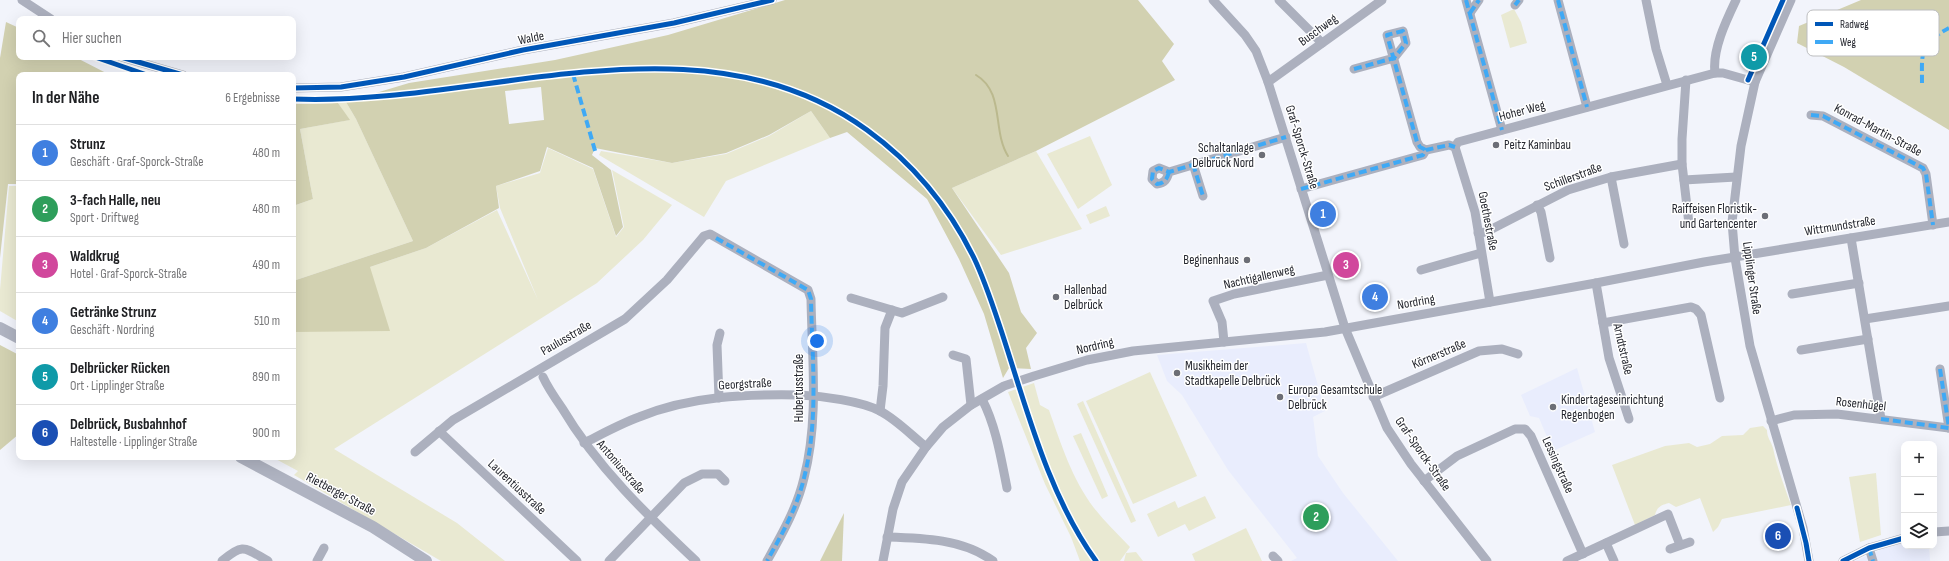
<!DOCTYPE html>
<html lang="de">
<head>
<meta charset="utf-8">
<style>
	body { margin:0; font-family:"Sofia Sans Condensed",sans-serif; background:#f6f6f6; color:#202124 }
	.controls { position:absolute; right:12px; bottom:12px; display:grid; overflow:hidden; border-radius:8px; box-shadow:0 4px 16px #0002 }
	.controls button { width:36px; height:36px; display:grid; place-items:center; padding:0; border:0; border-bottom:1px solid #e0e0e0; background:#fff; color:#202124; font:20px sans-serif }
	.you { position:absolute; left:817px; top:341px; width:14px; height:14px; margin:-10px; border:3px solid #fff; border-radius:50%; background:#1a73e8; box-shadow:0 0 0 6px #1a73e833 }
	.badge { display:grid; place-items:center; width:26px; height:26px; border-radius:50%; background:#d93025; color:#fff; font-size:13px; font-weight:700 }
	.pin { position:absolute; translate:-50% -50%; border:2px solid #fff; box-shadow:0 1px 4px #0006 }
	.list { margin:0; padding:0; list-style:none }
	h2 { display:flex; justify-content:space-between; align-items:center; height:52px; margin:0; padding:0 16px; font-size:17px }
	h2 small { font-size:13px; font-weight:400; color:#757577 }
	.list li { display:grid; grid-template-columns:26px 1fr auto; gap:12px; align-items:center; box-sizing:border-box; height:56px; padding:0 16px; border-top:1px solid #e0e0e0 }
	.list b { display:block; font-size:15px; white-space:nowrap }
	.list p { margin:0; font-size:13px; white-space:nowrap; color:#757577 }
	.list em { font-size:13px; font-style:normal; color:#757577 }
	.icon { flex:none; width:22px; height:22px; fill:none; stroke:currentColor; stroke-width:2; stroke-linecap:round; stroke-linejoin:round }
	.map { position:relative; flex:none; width:1949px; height:561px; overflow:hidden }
	.search { position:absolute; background:#fff; box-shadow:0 4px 16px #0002; left:16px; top:16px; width:280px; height:44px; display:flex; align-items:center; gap:10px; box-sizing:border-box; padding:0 14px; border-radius:8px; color:#757577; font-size:15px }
	.panel { position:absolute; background:#fff; box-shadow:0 4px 16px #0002; left:16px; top:72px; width:280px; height:388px; border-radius:8px }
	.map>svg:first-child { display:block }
	.built { fill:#e9edfd }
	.green { fill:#e9e9d2 }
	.forest { fill:#d2d1b1; fill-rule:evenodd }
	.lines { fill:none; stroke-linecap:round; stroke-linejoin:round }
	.stream { stroke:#bbb98e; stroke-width:2 }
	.minor { stroke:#acb0be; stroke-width:9 }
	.major { stroke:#afb3c1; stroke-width:12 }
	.quiet { stroke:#3fa9f5; stroke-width:4; stroke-dasharray:8 4; stroke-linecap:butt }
	.cycleway-casing { stroke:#fff; stroke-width:8 }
	.cycleway { stroke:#0057b8; stroke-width:5 }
	.poi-dot { fill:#6c6e76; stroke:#fff; stroke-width:1.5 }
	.labels { text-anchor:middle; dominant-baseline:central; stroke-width:3; stroke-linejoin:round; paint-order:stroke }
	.street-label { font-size:13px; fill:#24262e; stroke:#fff }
	.poi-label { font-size:13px; fill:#24262e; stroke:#fff; text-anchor:start }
	.key { fill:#fff; stroke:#bdbec0; stroke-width:1 }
	.key-label { font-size:11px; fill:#24262e }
</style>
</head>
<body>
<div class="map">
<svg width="1949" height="561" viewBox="0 0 1949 561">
	<rect width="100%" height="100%" fill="#f2f4fb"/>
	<g class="built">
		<polygon points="1306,343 1325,411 1313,417 1318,456 1343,493 1398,561 1291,561 1297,558 1228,470 1182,395 1167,381 1157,355"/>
		<polygon points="1577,368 1595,432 1553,451 1539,418 1530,416 1521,395"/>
		<polygon points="1904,543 1904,546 1929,546 1930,561 1855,561 1880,550"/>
	</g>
	<g class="green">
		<polygon points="1514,9 1521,22 1527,43 1510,48 1501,15"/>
		<polygon points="346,102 356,119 413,241 293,281 293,206 313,199 300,129 349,120 338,103"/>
		<polygon points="811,111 830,138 726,181 704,217 599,155 601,151 672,163 726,154 769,136"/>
		<polygon points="1090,136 1112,185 1078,209 1047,154"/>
		<polygon points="548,148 593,169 616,237 624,227 612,170 672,205 643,240 597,283 334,449 457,523 505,561 441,561 294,475 298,471 272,457 293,457 294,332 370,267 426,248 497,210 538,300 500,208 496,186 540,173"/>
		<polygon points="1036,151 1082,229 1001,255 952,188"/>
		<polygon points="9,186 19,186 19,322 0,311 0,290"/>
		<polygon points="1106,206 1110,216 1090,224 1086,215"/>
		<polygon points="1150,372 1197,476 1133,504 1086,401"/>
		<path d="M 1034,383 L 1040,405 L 1049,410 C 1061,444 1072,479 1094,508 C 1105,522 1118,534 1130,547 L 1120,561 L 1080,561 L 1071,537 L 1045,484 L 1008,392 Z"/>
		<polygon points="1083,401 1136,521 1131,523 1077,404"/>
		<path d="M 1763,426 L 1767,430 C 1767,438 1771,441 1773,448 C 1777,467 1784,486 1791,505 L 1722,519 L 1718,527 L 1713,532 L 1700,498 L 1676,507 L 1669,503 C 1661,505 1657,507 1655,515 L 1635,525 L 1612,465 L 1665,446 L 1689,443 L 1697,447 L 1710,444 L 1722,436 L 1743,435 L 1750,428 Z"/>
		<polygon points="1081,433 1108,496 1102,499 1073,436"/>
		<polygon points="1876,473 1881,535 1860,542 1849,477"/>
		<polygon points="1205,496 1216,518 1189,531 1185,524 1158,537 1147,514 1175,501 1178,508"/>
		<polygon points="1246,528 1262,561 1195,561 1192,554"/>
		<polygon points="1136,552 1143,561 1124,561 1126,553"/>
	</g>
	<g class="forest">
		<path d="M 785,0 L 1138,0 L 1174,44 L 1162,61 L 1175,80 L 1036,151 L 952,188 L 1009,273 L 1021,312 L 1037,333 L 1026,348 L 1031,369 L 1009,368 L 1003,378 L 984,314 L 959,259 L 927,199 L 847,132 L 830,138 L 811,111 L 769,135 L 726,153 L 672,163 L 595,148 L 592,155 L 611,170 L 623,227 L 616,236 L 593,168 L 547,147 L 540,171 L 496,186 L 499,208 L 426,248 L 370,267 L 390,331 L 294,332 L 293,366 L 293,281 L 413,241 L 356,119 L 346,102 L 409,83 L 555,60 L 668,35 ZM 541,87 L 544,120 L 509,124 L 505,91 Z"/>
		<polygon points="1861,0 1949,0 1949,130 1844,67 1797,43 1799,26"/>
		<polygon points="6,22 19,28 19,57 75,57 110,75 19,75 19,184 8,184 0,258 0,58"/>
		<polygon points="338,103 350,120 300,129 313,199 293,206 293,104"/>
		<polygon points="0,345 19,355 19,434 0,450"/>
		<polygon points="844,513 842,561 820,561"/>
	</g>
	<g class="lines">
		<path class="stream" d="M 976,75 C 1005,92 992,131 1008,156"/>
		<g class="minor">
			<polyline points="22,0 51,19"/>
			<polyline points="1213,0 1245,35 1256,51 1268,82 1345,328 1387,428 1411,464 1487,561"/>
			<polyline points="1279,0 1322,43"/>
			<polyline points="1466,0 1502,130"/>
			<polyline points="1558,0 1587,107"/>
			<polyline points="1646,0 1656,49 1667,85"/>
			<polyline points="1791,0 1755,82 1741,146 1732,222 1735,258 1750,346 1803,528 1809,561"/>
			<polyline points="1515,5 1519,0"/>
			<polyline points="1470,13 1479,0"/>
			<polyline points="121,57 183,75"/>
			<polyline points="1354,69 1394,58 1406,43 1403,31 1387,35 1417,142 1420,147 1426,150"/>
			<path d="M 1715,73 C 1712,50 1726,21 1736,0"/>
			<polyline points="1686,80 1682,139 1682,164 1689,224"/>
			<polyline points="1268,82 1382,0"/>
			<polyline points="293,88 341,87 404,77 523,50 674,23 772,0"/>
			<polyline points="1811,115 1823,116 1923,168 1926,174 1933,225"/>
			<polyline points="1455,147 1458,142 1715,73 1723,73 1755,82"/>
			<polyline points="1455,147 1475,212 1490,302"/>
			<polyline points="1193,164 1203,196"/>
			<path d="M 1169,172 C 1167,179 1165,183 1157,184 L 1152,179 L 1153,171 L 1159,168 L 1169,172 L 1286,137"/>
			<polyline points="1611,177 1624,244"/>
			<polyline points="1684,180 1736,177"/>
			<polyline points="1301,189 1423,155 1426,150 1449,145 1455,147"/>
			<polyline points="1537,205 1541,212 1550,258"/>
			<polyline points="1478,233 1486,232 1568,190 1611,177 1682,164"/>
			<polyline points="1851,238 1881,419"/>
			<polyline points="1421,270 1481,253"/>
			<polyline points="1596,283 1609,358 1629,419"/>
			<polyline points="1792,294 1859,283"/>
			<polyline points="851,298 902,313 943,297"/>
			<polyline points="1865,319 1949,306"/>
			<polyline points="1603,323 1691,307 1696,309 1701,315 1720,398"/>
			<polyline points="1224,342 1222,322 1213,301 1234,294 1328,275"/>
			<polyline points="1801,350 1868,339"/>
			<polyline points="953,355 966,359 971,405"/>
			<polyline points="1940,369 1949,428"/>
			<path d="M 543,377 C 548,388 555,398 562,408 C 597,467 646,514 696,561"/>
			<polyline points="1373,397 1479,351 1502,349 1518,354"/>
			<polyline points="719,398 717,345 720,333"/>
			<path d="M 982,399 C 996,426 1001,458 1007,488"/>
			<polyline points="880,411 883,386 885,328 892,310"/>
			<polyline points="1771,421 1794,415 1837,414 1949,428"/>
			<polyline points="439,431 577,561"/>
			<path d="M 584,443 C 602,434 620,424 639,417 C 690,396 746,394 800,395 C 822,396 861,401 880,411 C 897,420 911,435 926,447"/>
			<path d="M 415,452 L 453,420 L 625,319 L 667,280 L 704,236 L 710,234 L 808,290 L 811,299 C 812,358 819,420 804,478 C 797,508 782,534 767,561"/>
			<polyline points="1424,481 1457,456 1515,429 1525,429 1531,436 1583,554"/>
			<polyline points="1934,532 1949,531"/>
			<path d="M 887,537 C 923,538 963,539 993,561"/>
			<polyline points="1606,543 1614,561"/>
			<polyline points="1869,548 1873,561"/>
			<polyline points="1670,549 1690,542"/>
			<polyline points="1273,556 1278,561"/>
			<path d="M 222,561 C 244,542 245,548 268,561"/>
			<polyline points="317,561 324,548"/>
			<polyline points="609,561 684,483 702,474 718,474 725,481"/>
			<polyline points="883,561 893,509 902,482 926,447 943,427 971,405 1004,386 1034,376 1087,360 1133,351 1325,332 1596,283 1704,262 1949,222"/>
			<polyline points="1567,561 1668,514 1680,545"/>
			<polyline points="1843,561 1869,548 1904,538"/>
		</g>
		<g class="major">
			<polyline points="0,328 19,338"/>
			<polyline points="241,457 373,527 426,561"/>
		</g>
		<g class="quiet">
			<polyline points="1466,0 1502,130"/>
			<polyline points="1558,0 1587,107"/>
			<polyline points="1515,5 1519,0"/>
			<polyline points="1470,13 1479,0"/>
			<polyline points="1354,69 1394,58 1406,43 1403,31 1387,35 1417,142 1420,147 1426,150"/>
			<polyline points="573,74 596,154"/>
			<path d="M 1922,83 C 1922,52 1919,44 1949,28"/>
			<polyline points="1811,115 1823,116 1923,168 1926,174 1933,225"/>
			<polyline points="1193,164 1203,196"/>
			<path d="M 1169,172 C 1167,179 1165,183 1157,184 L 1152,179 L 1153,171 L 1159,168 L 1169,172 L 1286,137"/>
			<polyline points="1301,189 1423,155 1426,150 1449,145 1455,147"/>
			<path d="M 716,238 L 808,290 L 811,299 C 812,358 819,420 804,478 C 797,508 782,534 767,561"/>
			<polyline points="1940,369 1949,428"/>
			<polyline points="1881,419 1949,428"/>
			<polyline points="1869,548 1873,561"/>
		</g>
		<defs>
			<g id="cycleway">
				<polyline points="95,57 147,75"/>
				<polyline points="121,57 183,75"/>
				<polyline points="1748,80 1783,0"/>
				<polyline points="293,88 341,87 404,77 523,50 674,23 772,0"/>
				<path d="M 293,99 C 481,107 700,8 867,130 C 914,164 949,207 974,258 C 985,281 993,306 1001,330 C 1026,406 1048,495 1096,561"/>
				<polyline points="1797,508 1806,543 1809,561"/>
				<polyline points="1843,561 1869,548 1904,538"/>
			</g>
		</defs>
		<use href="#cycleway" class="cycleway-casing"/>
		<use href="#cycleway" class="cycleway"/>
	</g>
	<g class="poi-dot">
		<circle cx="1496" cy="145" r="4"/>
		<circle cx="1262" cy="155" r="4"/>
		<circle cx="1765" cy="216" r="4"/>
		<circle cx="1247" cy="260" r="4"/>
		<circle cx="1056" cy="297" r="4"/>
		<circle cx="1177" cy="373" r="4"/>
		<circle cx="1280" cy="397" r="4"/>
		<circle cx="1553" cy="407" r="4"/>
	</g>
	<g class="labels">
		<g class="street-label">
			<text transform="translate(1318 30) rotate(-36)">Buschweg</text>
			<text transform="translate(531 38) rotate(-11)">Walde</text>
			<text transform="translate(1522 111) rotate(-15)">Hoher Weg</text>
			<text transform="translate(1878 130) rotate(28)">Konrad-Martin-Straße</text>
			<text transform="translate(1302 147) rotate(73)">Graf-Sporck-Straße</text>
			<text transform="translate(1573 177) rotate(-20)">Schillerstraße</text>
			<text transform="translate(1488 221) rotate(79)">Goethestraße</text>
			<text transform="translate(1840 226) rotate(-9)">Wittmundstraße</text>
			<text transform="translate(1259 277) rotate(-13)">Nachtigallenweg</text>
			<text transform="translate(1752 278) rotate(82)">Lipplinger Straße</text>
			<text transform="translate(1416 302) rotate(-10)">Nordring</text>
			<text transform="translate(566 338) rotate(-30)">Paulusstraße</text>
			<text transform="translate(1095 346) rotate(-13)">Nordring</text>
			<text transform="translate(1623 349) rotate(77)">Arndtstraße</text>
			<text transform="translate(1439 354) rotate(-23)">Körnerstraße</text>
			<text transform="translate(745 384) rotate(-3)">Georgstraße</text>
			<text transform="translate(799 388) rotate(-90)">Hubertusstraße</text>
			<text transform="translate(1861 404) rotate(6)">Rosenhügel</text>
			<text transform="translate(1423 454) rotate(55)">Graf-Sporck-Straße</text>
			<text transform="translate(1558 465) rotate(66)">Lessingstraße</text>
			<text transform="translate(621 467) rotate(49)">Antoniusstraße</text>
			<text transform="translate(517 487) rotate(43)">Laurentiusstraße</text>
			<text transform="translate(341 494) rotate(28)">Rietberger Straße</text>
		</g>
		<g class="poi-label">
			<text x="1504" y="145">Peitz Kaminbau</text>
			<text x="1254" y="148" text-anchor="end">Schaltanlage<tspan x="1254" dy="15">Delbrück Nord</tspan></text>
			<text x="1757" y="209" text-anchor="end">Raiffeisen Floristik-<tspan x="1757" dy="15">und Gartencenter</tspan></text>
			<text x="1239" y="260" text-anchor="end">Beginenhaus</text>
			<text x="1064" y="290">Hallenbad<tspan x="1064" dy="15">Delbrück</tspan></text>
			<text x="1185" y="366">Musikheim der<tspan x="1185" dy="15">Stadtkapelle Delbrück</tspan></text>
			<text x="1288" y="390">Europa Gesamtschule<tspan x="1288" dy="15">Delbrück</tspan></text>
			<text x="1561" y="400">Kindertageseinrichtung<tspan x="1561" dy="15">Regenbogen</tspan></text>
		</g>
	</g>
	<rect x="1807" y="10" width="132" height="46" rx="6" class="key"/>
	<rect x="1815" y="22" width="18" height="4" fill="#0057b8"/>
	<rect x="1815" y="40" width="18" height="4" fill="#3fa9f5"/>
	<g class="key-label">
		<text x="1840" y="28">Radweg</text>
		<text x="1840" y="46">Weg</text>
	</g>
</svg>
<div class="controls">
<button>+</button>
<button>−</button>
<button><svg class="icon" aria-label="layers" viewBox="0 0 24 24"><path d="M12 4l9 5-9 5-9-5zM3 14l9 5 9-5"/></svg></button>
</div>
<div class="you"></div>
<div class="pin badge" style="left:1323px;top:214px;background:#3f7fe0">1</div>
<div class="pin badge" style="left:1316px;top:517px;background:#2e9e5b">2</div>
<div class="pin badge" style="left:1346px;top:265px;background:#d1479c">3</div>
<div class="pin badge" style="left:1375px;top:297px;background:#3f7fe0">4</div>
<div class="pin badge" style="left:1754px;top:57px;background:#0f9aa8">5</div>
<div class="pin badge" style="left:1778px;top:536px;background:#1a4fb4">6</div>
<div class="search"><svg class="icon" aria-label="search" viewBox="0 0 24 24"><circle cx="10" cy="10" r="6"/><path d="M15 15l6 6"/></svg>Hier suchen</div>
<section class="panel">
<h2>In der Nähe<small>6 Ergebnisse</small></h2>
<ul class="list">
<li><span class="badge" style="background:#3f7fe0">1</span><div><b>Strunz</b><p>Geschäft · Graf-Sporck-Straße</p></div><em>480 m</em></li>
<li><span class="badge" style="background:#2e9e5b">2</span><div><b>3-fach Halle, neu</b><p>Sport · Driftweg</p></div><em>480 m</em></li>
<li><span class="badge" style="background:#d1479c">3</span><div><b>Waldkrug</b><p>Hotel · Graf-Sporck-Straße</p></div><em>490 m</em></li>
<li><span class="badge" style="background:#3f7fe0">4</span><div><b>Getränke Strunz</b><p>Geschäft · Nordring</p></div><em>510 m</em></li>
<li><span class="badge" style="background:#0f9aa8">5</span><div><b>Delbrücker Rücken</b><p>Ort · Lipplinger Straße</p></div><em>890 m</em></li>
<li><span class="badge" style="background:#1a4fb4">6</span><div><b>Delbrück, Busbahnhof</b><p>Haltestelle · Lipplinger Straße</p></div><em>900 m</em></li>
</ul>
</section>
</div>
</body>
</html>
